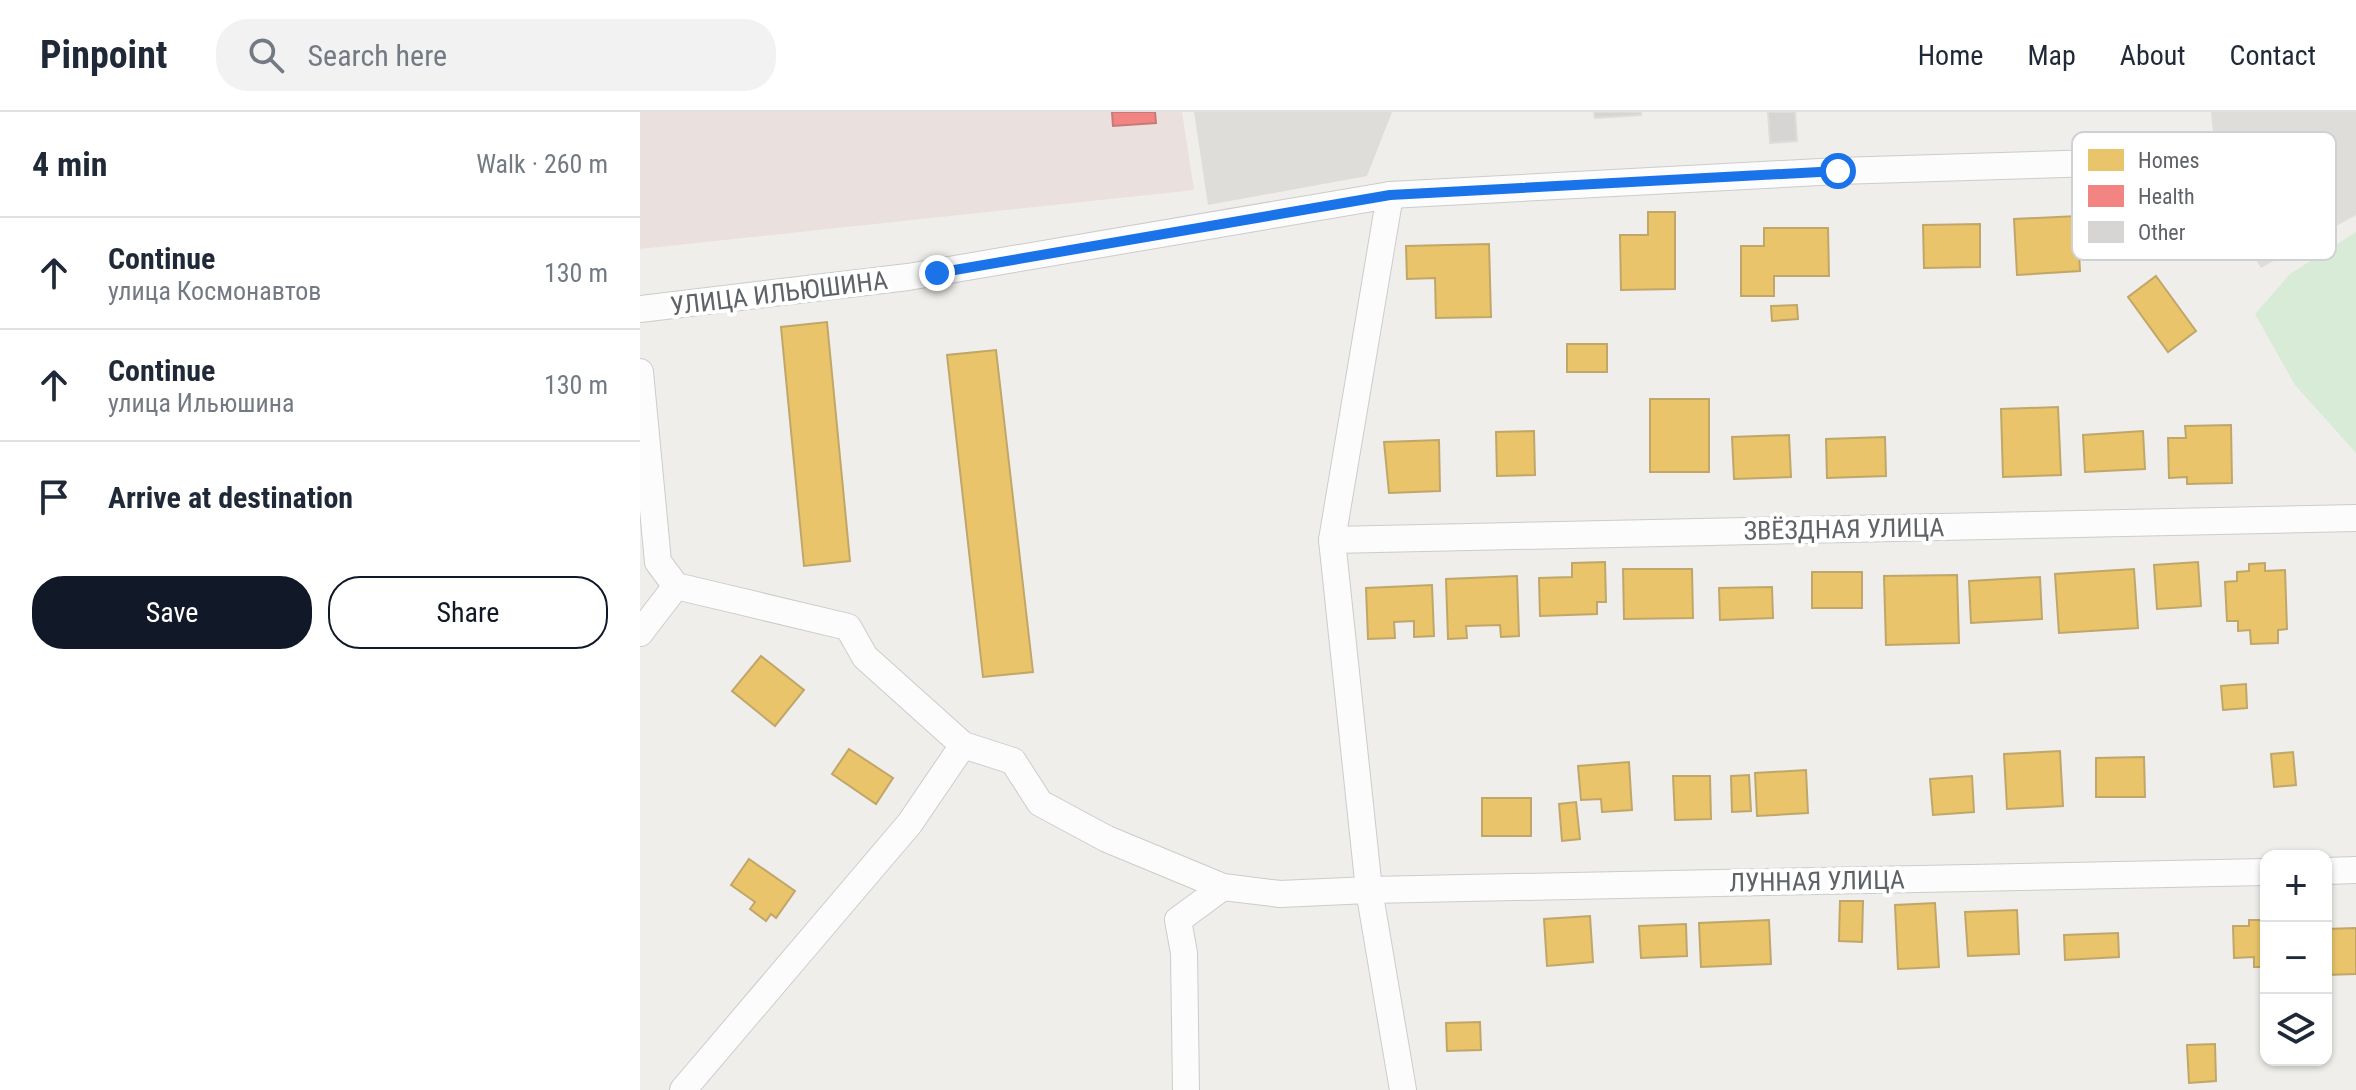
<!DOCTYPE html>
<html lang="en">
<head>
<meta charset="utf-8">
<style>
	body { margin:0; font-family:"Roboto Condensed",sans-serif; background:#f2f2f3; color:#1f2937 }
	.controls { position:absolute; right:24px; bottom:24px; display:grid; overflow:hidden; border-radius:16px; box-shadow:0 2px 6px #0004 }
	.controls button { width:72px; height:72px; display:grid; place-items:center; padding:0; border:0; border-bottom:2px solid #e0e1e3; background:#fff; color:#1f2937; font:40px sans-serif }
	.stop { position:absolute; width:24px; height:24px; margin:-18px; border:6px solid #1a73e8; border-radius:50%; background:#fff }
	.stop.end { background:#1a73e8; border-color:#fff; box-shadow:0 2px 8px #0008 }
	.list { margin:0; padding:0; list-style:none }
	h2 { display:flex; justify-content:space-between; align-items:center; height:104px; margin:0; padding:0 32px; font-size:34px }
	h2 small { font-size:26px; font-weight:400; color:#747a83 }
	.list li { display:grid; grid-template-columns:52px 1fr auto; gap:24px; align-items:center; box-sizing:border-box; height:112px; padding:0 32px; border-top:2px solid #e0e1e3 }
	.list b { display:block; font-size:30px; white-space:nowrap }
	.list p { margin:0; font-size:26px; white-space:nowrap; color:#747a83 }
	.list em { font-size:26px; font-style:normal; color:#747a83 }
	.actions { display:flex; gap:16px; padding:24px 32px }
	.actions a { flex:1; padding:18px 0; border:2px solid #111827; border-radius:32px; text-align:center; font-size:28px; color:#111827 }
	.actions .main { background:#111827; color:#fff }
	.icon { flex:none; width:44px; height:44px; fill:none; stroke:currentColor; stroke-width:2; stroke-linecap:round; stroke-linejoin:round }
	.map { position:relative; flex:none; width:1716px; height:978px; overflow:hidden }
	header { display:flex; align-items:center; gap:48px; box-sizing:border-box; height:112px; padding:0 40px; background:#fff; border-bottom:2px solid #e0e1e3 }
	header strong { font-size:38px }
	nav { display:flex; gap:44px; margin-inline-start:auto; font-size:28px }
	.search { width:560px; height:72px; background:#f2f2f3; display:flex; align-items:center; gap:20px; box-sizing:border-box; padding:0 28px; border-radius:32px; color:#747a83; font-size:30px }
	main { display:flex }
	aside { flex:1; background:#fff }
	.map>svg:first-child { display:block }
	.industrial { fill:#dfddda }
	.medical { fill:#eae0de }
	.green { fill:#d8ebd6 }
	.homes { fill:#e9c46a; stroke:#c0a769; stroke-width:2 }
	.health { fill:#f28482; stroke:#c67a7a; stroke-width:2 }
	.building { fill:#d6d5d3; stroke:#deddd9; stroke-width:2 }
	.lines { fill:none; stroke-linecap:round; stroke-linejoin:round }
	.street-casing { stroke:#cbcccc; stroke-width:28 }
	.street { stroke:#fdfcfc; stroke-width:26 }
	.route { stroke:#1a73e8; stroke-width:10 }
	.labels { text-anchor:middle; dominant-baseline:central; stroke-width:8; stroke-linejoin:round; paint-order:stroke }
	.street-label { font-size:26px; fill:#5f6368; stroke:#fff }
	.key { fill:#fff; stroke:#cfd0d2; stroke-width:2 }
	.key-label { font-size:22px; fill:#5f6368 }
</style>
</head>
<body>
<header>
<strong>Pinpoint</strong>
<div class="search"><svg class="icon" aria-label="search" viewBox="0 0 24 24"><circle cx="10" cy="10" r="6"/><path d="M15 15l6 6"/></svg>Search here</div>
<nav><a>Home</a><a>Map</a><a>About</a><a>Contact</a></nav>
</header>
<main>
<aside>
<h2>4 min<small>Walk · 260 m</small></h2>
<ul class="list">
<li><svg class="icon" aria-label="ahead" viewBox="0 0 24 24"><path d="M12 20V5M6 11l6-6 6 6"/></svg><div><b>Continue</b><p>улица Космонавтов</p></div><em>130 m</em></li>
<li><svg class="icon" aria-label="ahead" viewBox="0 0 24 24"><path d="M12 20V5M6 11l6-6 6 6"/></svg><div><b>Continue</b><p>улица Ильюшина</p></div><em>130 m</em></li>
<li><svg class="icon" aria-label="arrive" viewBox="0 0 24 24"><path d="M6 21V4h12l-3 4 3 4H6"/></svg><div><b>Arrive at destination</b></div></li>
</ul>
<div class="actions"><a class="main">Save</a><a>Share</a></div>
</aside>
<div class="map">
<svg width="1716" height="978" viewBox="0 0 1716 978">
	<rect width="100%" height="100%" fill="#efeeea"/>
	<g class="industrial">
		<polygon points="554,0 752,0 727,64 568,93"/>
		<polygon points="1571,0 1716,0 1716,103 1621,156 1580,92"/>
	</g>
	<polygon class="medical" points="0,0 542,0 554,78 0,137"/>
	<polygon class="green" points="1716,120 1716,341 1655,273 1615,202 1650,162"/>
	<g class="homes">
		<polygon points="1008,100 1035,100 1035,177 981,178 980,123 1008,123"/>
		<polygon points="1437,104 1440,159 1377,163 1374,107"/>
		<polygon points="1340,112 1340,155 1284,156 1283,113"/>
		<polygon points="1124,116 1188,116 1189,164 1134,164 1134,184 1101,184 1101,134 1124,134"/>
		<polygon points="849,132 851,205 796,206 795,166 767,167 766,134"/>
		<polygon points="1516,164 1556,219 1528,240 1488,185"/>
		<polygon points="1157,193 1158,207 1132,209 1131,194"/>
		<polygon points="187,210 210,449 164,454 141,215"/>
		<rect x="927" y="232" width="40" height="28"/>
		<polygon points="356,238 393,560 343,565 307,243"/>
		<rect x="1010" y="287" width="59" height="73"/>
		<polygon points="1418,295 1421,363 1363,365 1361,297"/>
		<polygon points="1591,313 1592,371 1547,372 1547,365 1529,366 1528,326 1546,326 1545,314"/>
		<polygon points="894,319 895,363 857,364 856,320"/>
		<polygon points="1503,319 1505,357 1445,360 1443,323"/>
		<polygon points="1149,323 1151,365 1094,367 1092,325"/>
		<polygon points="1245,325 1246,364 1187,366 1186,327"/>
		<polygon points="799,328 800,379 749,381 744,330"/>
		<polygon points="965,450 966,490 957,490 957,502 900,504 899,466 932,465 932,451"/>
		<polygon points="1558,450 1561,494 1517,497 1514,453"/>
		<polygon points="1625,451 1625,459 1645,458 1647,517 1638,518 1638,531 1611,532 1610,518 1598,519 1598,509 1587,509 1585,470 1597,469 1597,460 1609,459 1609,452"/>
		<polygon points="983,457 1052,457 1053,506 984,507"/>
		<polygon points="1494,457 1498,516 1419,521 1415,462"/>
		<rect x="1172" y="460" width="50" height="36"/>
		<polygon points="1317,463 1319,531 1246,533 1244,464"/>
		<polygon points="877,464 879,524 861,525 860,513 826,514 827,526 808,527 806,467"/>
		<polygon points="1400,465 1402,507 1331,511 1329,469"/>
		<polygon points="792,473 794,524 774,525 774,509 754,510 755,526 728,527 726,476"/>
		<polygon points="1132,475 1133,506 1080,508 1079,476"/>
		<polygon points="121,544 164,578 135,614 92,579"/>
		<polygon points="1606,572 1607,596 1583,598 1581,574"/>
		<polygon points="209,637 253,666 236,692 192,662"/>
		<polygon points="1420,639 1423,694 1367,697 1364,642"/>
		<polygon points="1653,640 1656,673 1634,675 1631,642"/>
		<polygon points="1504,645 1505,685 1456,685 1456,646"/>
		<polygon points="989,650 992,698 962,700 961,687 941,688 938,654"/>
		<polygon points="1166,658 1168,701 1117,704 1115,661"/>
		<polygon points="1109,663 1111,699 1092,700 1091,664"/>
		<polygon points="1033,664 1070,664 1071,707 1035,708"/>
		<polygon points="1332,664 1334,700 1293,703 1290,667"/>
		<rect x="842" y="686" width="49" height="38"/>
		<polygon points="936,690 940,727 922,729 919,692"/>
		<polygon points="109,747 155,779 136,806 131,802 126,809 110,797 115,790 91,773"/>
		<polygon points="1200,789 1223,789 1222,830 1199,829"/>
		<polygon points="1295,791 1299,855 1258,857 1255,793"/>
		<polygon points="1377,798 1379,842 1328,844 1325,800"/>
		<polygon points="950,804 953,850 907,854 904,807"/>
		<polygon points="1129,808 1131,852 1061,855 1059,811"/>
		<polygon points="1609,808 1626,808 1626,855 1614,855 1614,845 1594,846 1593,814 1609,814"/>
		<polygon points="1046,812 1047,844 1001,846 999,814"/>
		<polygon points="1716,816 1716,862 1686,863 1686,817"/>
		<polygon points="1478,821 1479,845 1425,848 1424,823"/>
		<polygon points="840,910 841,938 807,939 806,911"/>
		<polygon points="1575,932 1576,969 1549,971 1547,933"/>
	</g>
	<polygon class="health" points="472,0 515,0 516,11 473,14"/>
	<g class="building">
		<polygon points="954,0 1001,0 1001,3 955,6"/>
		<polygon points="1128,0 1155,0 1157,29 1130,31"/>
	</g>
	<g class="lines">
		<defs>
			<g id="street">
				<polyline points="750,83 692,428 729,778 763,978"/>
				<polyline points="0,197 268,165 750,83 1198,59 1487,50"/>
				<polyline points="0,260 18,450 36,474 208,515 225,545 323,633 373,649 400,691 467,727 583,775 640,782 729,778 1626,760"/>
				<polyline points="692,428 1716,406"/>
				<polyline points="0,521 36,474"/>
				<polyline points="1686,759 1716,758"/>
				<polyline points="43,978 270,711 323,633"/>
				<polyline points="546,978 544,841 538,808 583,775"/>
			</g>
		</defs>
		<use href="#street" class="street-casing"/>
		<use href="#street" class="street"/>
	</g>
	<g class="lines">
		<polyline class="route" points="297,161 750,83 1198,59"/>
	</g>
	<g class="labels">
		<g class="street-label">
			<text transform="translate(139 181) rotate(-7)">УЛИЦА ИЛЬЮШИНА</text>
			<text transform="translate(1204 417) rotate(-1)">ЗВЁЗДНАЯ УЛИЦА</text>
			<text transform="translate(1177 769) rotate(-1)">ЛУННАЯ УЛИЦА</text>
		</g>
	</g>
	<rect x="1432" y="20" width="264" height="128" rx="12" class="key"/>
	<rect x="1448" y="37" width="36" height="22" fill="#e9c46a"/>
	<rect x="1448" y="73" width="36" height="22" fill="#f28482"/>
	<rect x="1448" y="109" width="36" height="22" fill="#d6d5d3"/>
	<g class="key-label">
		<text x="1498" y="56">Homes</text>
		<text x="1498" y="92">Health</text>
		<text x="1498" y="128">Other</text>
	</g>
</svg>
<div class="controls">
<button>+</button>
<button>−</button>
<button><svg class="icon" aria-label="layers" viewBox="0 0 24 24"><path d="M12 4l9 5-9 5-9-5zM3 14l9 5 9-5"/></svg></button>
</div>
<div class="stop" style="left:1198px;top:59px"></div>
<div class="stop end" style="left:297px;top:161px"></div>
</div>
</main>
</body>
</html>
